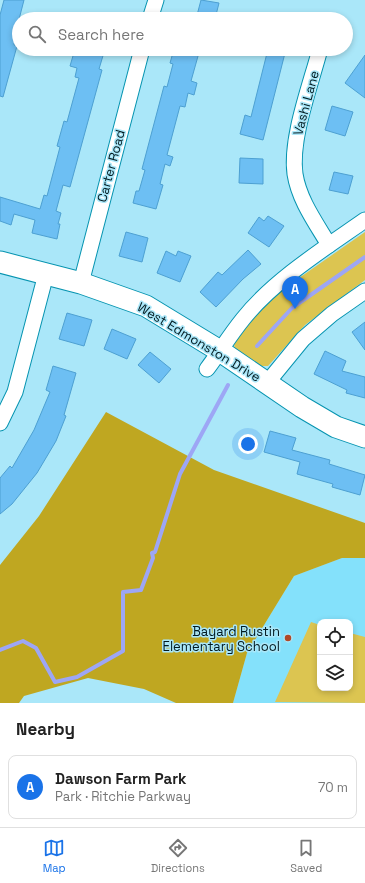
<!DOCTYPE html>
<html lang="en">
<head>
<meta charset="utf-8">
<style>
	body { margin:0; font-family:"Space Grotesk",sans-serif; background:#f2f2f2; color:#222 }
	.controls { position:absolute; right:12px; bottom:12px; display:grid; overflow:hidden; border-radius:8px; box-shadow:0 2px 6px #0003 }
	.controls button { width:36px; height:36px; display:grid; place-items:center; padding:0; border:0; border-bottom:1px solid #e0e0e0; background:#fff; color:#222; font:20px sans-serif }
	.you { position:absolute; left:248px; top:444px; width:14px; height:14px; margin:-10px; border:3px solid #fff; border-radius:50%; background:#1a73e8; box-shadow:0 0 0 6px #1a73e833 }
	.badge { display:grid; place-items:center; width:26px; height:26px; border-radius:50%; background:#1a73e8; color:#fff; font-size:13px; font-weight:700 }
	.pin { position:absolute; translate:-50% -33px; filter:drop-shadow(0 1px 2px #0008) }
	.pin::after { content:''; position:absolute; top:21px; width:14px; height:12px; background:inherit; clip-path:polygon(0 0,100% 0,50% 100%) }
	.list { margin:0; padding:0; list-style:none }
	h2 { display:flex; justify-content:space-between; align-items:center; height:52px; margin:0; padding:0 16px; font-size:17px }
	h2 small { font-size:13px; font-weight:400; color:#767676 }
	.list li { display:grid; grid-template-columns:26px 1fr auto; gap:12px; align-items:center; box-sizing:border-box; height:64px; margin:0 8px 8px; padding:0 8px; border:1px solid #e0e0e0; border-radius:8px }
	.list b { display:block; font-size:15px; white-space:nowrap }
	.list p { margin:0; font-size:13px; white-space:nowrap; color:#767676 }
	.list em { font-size:13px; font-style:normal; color:#767676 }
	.icon { flex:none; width:22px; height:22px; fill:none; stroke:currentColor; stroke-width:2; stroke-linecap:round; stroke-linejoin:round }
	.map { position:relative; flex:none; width:365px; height:703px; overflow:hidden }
	.search { position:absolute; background:#fff; box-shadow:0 2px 6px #0003; left:12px; right:12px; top:12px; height:44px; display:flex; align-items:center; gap:10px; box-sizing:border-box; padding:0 14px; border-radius:22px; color:#767676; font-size:15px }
	.sheet { height:124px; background:#fff }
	nav { display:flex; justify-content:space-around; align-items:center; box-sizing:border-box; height:56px; border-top:1px solid #e0e0e0; background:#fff; font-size:11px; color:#767676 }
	nav a { display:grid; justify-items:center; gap:2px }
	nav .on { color:#1a73e8 }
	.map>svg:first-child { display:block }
	.built { fill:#84e1fb; fill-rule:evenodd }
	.green { fill:#dcc551 }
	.forest { fill:#bfa721 }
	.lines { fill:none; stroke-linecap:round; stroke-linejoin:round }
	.stream { stroke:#9da6f5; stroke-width:4 }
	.building { fill:#6dbff3; stroke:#4da0d2 }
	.street-casing { stroke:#0694b0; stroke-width:17 }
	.secondary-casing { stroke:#0694b0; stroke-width:23 }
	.street { stroke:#fff; stroke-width:15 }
	.secondary { stroke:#fff; stroke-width:21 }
	.poi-dot { fill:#b04826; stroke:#aae7f9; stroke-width:1.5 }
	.labels { text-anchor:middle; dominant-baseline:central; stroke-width:3; stroke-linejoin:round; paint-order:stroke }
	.street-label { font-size:13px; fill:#021a20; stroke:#aae7f9 }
	.poi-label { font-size:13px; fill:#021a20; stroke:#aae7f9; text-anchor:end }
</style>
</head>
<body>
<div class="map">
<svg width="365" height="703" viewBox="0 0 365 703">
	<rect width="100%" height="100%" fill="#aae7f9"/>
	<path class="built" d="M 342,558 L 365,558 L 365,703 L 233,703 L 247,653 L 294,576 ZM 320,622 L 350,622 L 350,688 L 320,688 Z"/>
	<g class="green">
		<polygon points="365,232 365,280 305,325 268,366 256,366 235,350 234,344 236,336 279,292"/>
		<polygon points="311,622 320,625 320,688 350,688 350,633 365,637 365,703 275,702"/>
	</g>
	<polygon class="forest" points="106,412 214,470 365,523 365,558 342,558 294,576 247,653 233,703 176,703 144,689 88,678 24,696 19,703 0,703 0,565 39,516"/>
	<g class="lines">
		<g class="stream">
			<polyline points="257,346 292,308 365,257"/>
			<polyline points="0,650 23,641 36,648 55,682 77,677 123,651 123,592 141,590 153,558 152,553 155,552 180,474 228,385"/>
		</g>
	</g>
	<g class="building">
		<polygon points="4,0 24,0 15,35 16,35 14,45 17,46 3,97 0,96 0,15"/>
		<polygon points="201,0 219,3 215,19 196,19"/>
		<polygon points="75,49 105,49 99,69 102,70 70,187 63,185 56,211 61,213 58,224 60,224 57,239 32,233 35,220 14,214 11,225 0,221 0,197 40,209 44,195 47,196 60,147 57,146 64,121 67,122 79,78 75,77 77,68 70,66"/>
		<polygon points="174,49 200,49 191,81 197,83 194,95 188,93 185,107 180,106 167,155 173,157 170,166 165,164 160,184 163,185 156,209 133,203 136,191 139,191 145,170 142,169 164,86 167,87 173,64 170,63"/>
		<polygon points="268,49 286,49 263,140 240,134 245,115 251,117"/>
		<polygon points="365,55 365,98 345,83"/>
		<polygon points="332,106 353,112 345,136 325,130"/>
		<polygon points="240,158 263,159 263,184 239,183"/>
		<polygon points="334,172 353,176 348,194 329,190"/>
		<polygon points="268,216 284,226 269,247 248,233 259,217 264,221"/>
		<polygon points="126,232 148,238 142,262 119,256"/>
		<polygon points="248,250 261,264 243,279 216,307 200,292 218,272 222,275"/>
		<polygon points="166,251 176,256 178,251 191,256 180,282 157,273"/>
		<polygon points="67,313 92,320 84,346 59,339"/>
		<polygon points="365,322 365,350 352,332"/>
		<polygon points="112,329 136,339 127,359 104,349"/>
		<polygon points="325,351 346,361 342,371 365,377 365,398 346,393 347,390 314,374"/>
		<polygon points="150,352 171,369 159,383 138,365"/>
		<polygon points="53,366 76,373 64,415 66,416 56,441 37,473 12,504 0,514 0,478 10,466 12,468 34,430 50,392 46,390"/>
		<polygon points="270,431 296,438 292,450 330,460 329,464 365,475 360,495 332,487 333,484 297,474 300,462 264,452"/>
	</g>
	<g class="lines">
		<defs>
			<g id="street">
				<polyline points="150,19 156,0"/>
				<path d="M 320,49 C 311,84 290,138 295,174 C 299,200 316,223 329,245"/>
				<polyline points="81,283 142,49"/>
				<path d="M 207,369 C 219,353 230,335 243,319 C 273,281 325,248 365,220"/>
				<polyline points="267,383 303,339 332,314 365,291"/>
				<polyline points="0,423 15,392 46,274"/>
			</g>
			<polyline id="secondary" points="0,262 81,283 146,306 220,351 302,407 336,427 365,437"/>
		</defs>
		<use href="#street" class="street-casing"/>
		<use href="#secondary" class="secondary-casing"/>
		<use href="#street" class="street"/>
		<use href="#secondary" class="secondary"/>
	</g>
	<circle class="poi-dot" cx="288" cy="638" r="4"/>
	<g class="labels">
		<g class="street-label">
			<text transform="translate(306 103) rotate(-75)">Vashi Lane</text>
			<text transform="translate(111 166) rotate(-75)">Carter Road</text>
			<text transform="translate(199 342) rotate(31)">West Edmonston Drive</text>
		</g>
		<g class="poi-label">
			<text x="280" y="631">Bayard Rustin<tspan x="280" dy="15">Elementary School</tspan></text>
		</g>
	</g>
</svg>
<div class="controls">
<button><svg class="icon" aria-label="locate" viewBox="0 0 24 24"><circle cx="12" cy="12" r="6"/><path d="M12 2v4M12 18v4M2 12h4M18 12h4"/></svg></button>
<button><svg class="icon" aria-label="layers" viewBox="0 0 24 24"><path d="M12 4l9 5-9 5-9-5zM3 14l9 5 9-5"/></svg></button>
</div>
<div class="you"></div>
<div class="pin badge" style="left:295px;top:309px">A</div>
<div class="search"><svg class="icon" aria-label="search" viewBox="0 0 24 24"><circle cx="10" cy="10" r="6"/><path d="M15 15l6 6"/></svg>Search here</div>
</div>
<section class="sheet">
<h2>Nearby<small></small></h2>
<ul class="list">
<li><span class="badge">A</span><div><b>Dawson Farm Park</b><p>Park · Ritchie Parkway</p></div><em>70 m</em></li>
</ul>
</section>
<nav>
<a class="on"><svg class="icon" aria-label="map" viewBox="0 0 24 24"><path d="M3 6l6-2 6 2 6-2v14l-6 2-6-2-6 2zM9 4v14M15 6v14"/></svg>Map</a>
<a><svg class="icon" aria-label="directions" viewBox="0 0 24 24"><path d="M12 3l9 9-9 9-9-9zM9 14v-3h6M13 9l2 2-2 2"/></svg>Directions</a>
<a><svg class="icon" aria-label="saved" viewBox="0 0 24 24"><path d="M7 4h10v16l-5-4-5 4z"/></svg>Saved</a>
</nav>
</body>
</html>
